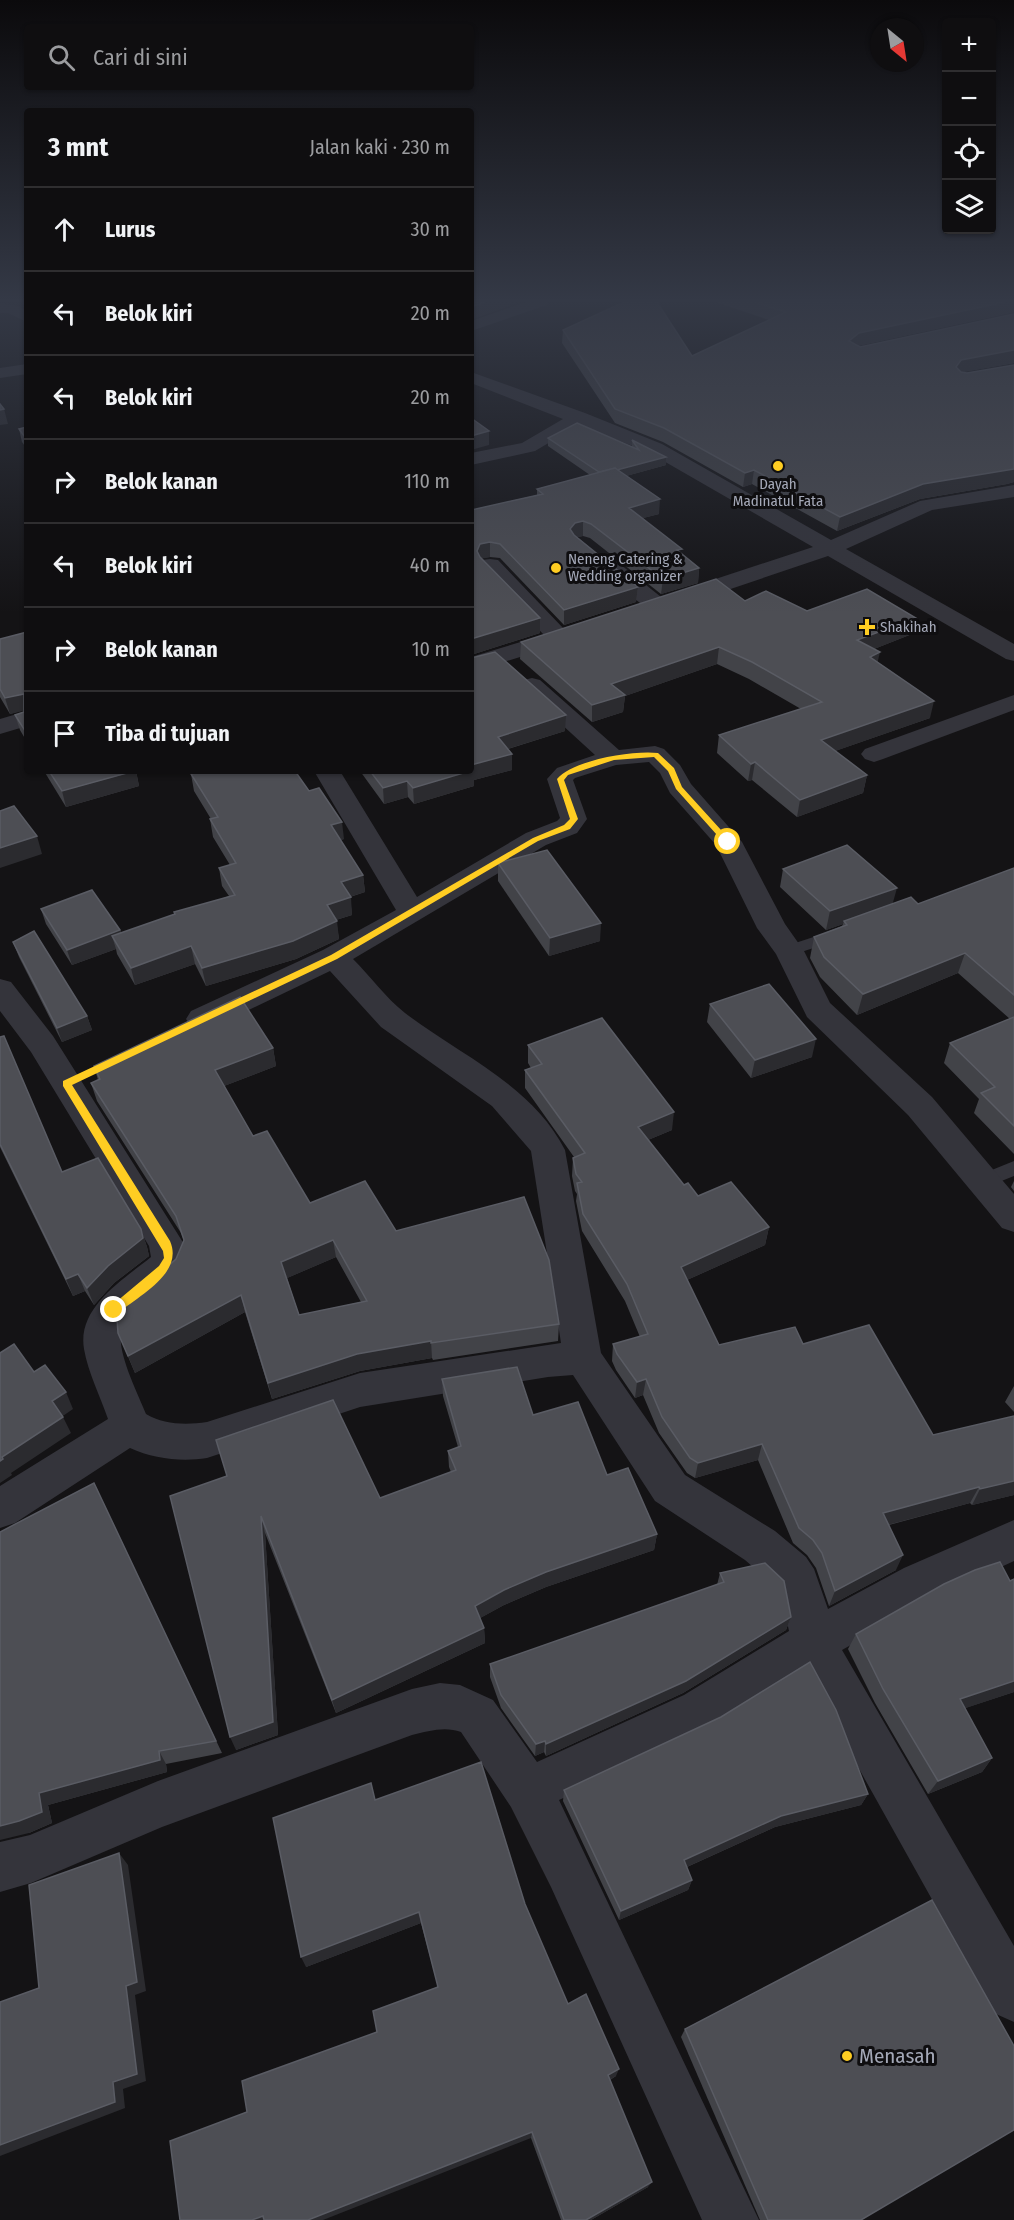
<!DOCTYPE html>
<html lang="id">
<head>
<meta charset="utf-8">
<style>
	body { margin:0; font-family:"Fira Sans Condensed",sans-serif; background:#181719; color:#f1f3f6 }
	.controls { position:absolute; right:18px; top:18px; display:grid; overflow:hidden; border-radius:6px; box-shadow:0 2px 4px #0004 }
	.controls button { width:54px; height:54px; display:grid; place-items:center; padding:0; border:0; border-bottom:2px solid #2f2e30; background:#0f0e10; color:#f1f3f6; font:30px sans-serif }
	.compass { position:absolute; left:870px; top:18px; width:54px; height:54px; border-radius:50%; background:#0f0e10; box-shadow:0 2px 4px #0004; rotate:150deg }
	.stop { position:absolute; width:18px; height:18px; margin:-14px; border:4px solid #ffcd22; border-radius:50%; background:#fff }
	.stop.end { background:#ffcd22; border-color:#fff; box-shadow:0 2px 6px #0008 }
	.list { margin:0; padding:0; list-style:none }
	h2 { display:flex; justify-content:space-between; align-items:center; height:78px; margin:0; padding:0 24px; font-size:26px }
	h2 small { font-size:20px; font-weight:400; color:#9b9c9f }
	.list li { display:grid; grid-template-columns:39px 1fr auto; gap:18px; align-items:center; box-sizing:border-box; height:84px; padding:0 24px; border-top:2px solid #2f2e30 }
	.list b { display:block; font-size:22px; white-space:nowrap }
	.list em { font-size:20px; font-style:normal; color:#9b9c9f }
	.icon { flex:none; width:33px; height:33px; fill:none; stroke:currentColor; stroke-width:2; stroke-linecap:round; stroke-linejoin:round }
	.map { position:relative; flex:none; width:1014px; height:2220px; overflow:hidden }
	.search { position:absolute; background:#0f0e10; box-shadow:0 2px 4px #0004; left:24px; top:24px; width:450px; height:66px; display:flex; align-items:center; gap:15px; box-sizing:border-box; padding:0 21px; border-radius:6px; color:#9b9c9f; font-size:22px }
	.panel { position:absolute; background:#0f0e10; box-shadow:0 2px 4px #0004; left:24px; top:108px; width:450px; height:666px; border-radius:6px }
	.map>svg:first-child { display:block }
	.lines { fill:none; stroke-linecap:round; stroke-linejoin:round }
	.lane { fill:#34343b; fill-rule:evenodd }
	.street { fill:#34343b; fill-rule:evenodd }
	.wall { fill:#424348; fill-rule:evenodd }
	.shaded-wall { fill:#2b2b2f }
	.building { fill:#4d4e54; stroke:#5a5c64; stroke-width:1.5; fill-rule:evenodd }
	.route { fill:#ffcd22 }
	.poi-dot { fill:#ffcd22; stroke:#0f0e10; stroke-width:2 }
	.labels { text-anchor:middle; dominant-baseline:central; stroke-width:6; stroke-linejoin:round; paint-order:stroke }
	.far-poi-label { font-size:15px; fill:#a4a8b7; stroke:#0f0e10; text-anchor:start }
	.near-poi-label { font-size:21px; fill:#a4a8b7; stroke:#0f0e10; text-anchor:start }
</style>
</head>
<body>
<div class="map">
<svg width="1014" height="2220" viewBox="0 0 1014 2220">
	<rect width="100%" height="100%" fill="#141315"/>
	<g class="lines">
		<g class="lane">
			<polygon points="835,930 841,931 843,935 841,939 789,956 783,955 781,951 783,947"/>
			<polygon points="1014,1161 1014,1176 984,1188 977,1186 975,1181 977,1176"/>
		</g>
		<g class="street">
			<polygon points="526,302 549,302 547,305 471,331 471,321"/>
			<polygon points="0,303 18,306 27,311 27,322 8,313 0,313"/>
			<polygon points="27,364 27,374 0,378 0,368"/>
			<polygon points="471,372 585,413 662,444 831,540 920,501 1014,485 1014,497 932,510 846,549 1014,644 1014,661 1006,659 828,556 689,603 681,605 673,603 670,598 673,593 813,547 648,452 579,425 535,451 471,465 471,453 522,443 563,419 471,383"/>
			<polygon points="603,556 611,557 666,601 669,606 666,611 658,613 650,611 595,567 592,562 595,557"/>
			<polygon points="490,559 498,560 564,629 572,631 575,636 572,641 471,672 471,657 544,635 482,570 479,565 482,560"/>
			<path d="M 532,678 L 540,680 L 619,750 L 655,746 L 664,749 L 680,765 L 691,784 L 742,842 L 785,924 L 804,951 L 830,1003 L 932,1097 L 1014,1194 L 1014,1232 L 1002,1228 L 908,1115 L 807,1017 L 776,954 L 757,928 L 716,845 L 670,793 L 660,773 L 649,762 L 616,765 L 575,778 L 573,780 L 587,819 L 577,833 L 546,845 L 353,959 C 370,976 386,998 405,1013 C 460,1055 532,1085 565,1150 L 601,1353 L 685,1475 L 775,1531 L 806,1557 L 814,1569 L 828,1609 L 904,1568 L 1014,1520 L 1014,1561 L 934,1598 L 842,1650 L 1014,1946 L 1014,2022 L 996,2014 L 805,1672 L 716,1727 L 559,1800 L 759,2220 L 702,2220 L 551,1887 L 511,1807 L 461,1732 C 445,1726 428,1731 412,1735 L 162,1827 L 31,1883 L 0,1892 L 0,1842 L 30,1835 L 158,1781 L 412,1689 L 440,1683 L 460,1685 L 493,1700 L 537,1762 L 684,1695 L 789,1631 L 781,1594 L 775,1586 L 745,1560 L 655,1501 L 573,1375 L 548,1377 L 360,1407 L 207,1458 C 182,1462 154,1459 130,1448 L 15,1523 L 0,1528 L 0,1486 L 108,1419 C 100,1396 88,1372 84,1349 C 77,1307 123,1280 151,1257 L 149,1246 L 31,1052 L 0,1011 L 0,979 L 11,982 L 53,1036 L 184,1244 C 185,1248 187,1254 187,1258 C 186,1288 126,1305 121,1334 C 118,1355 138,1394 146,1414 C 164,1425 187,1425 207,1422 L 360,1373 L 561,1343 L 531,1151 L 492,1106 L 381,1027 L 330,971 L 213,1027 L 202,1030 L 191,1027 L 186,1019 L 191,1011 L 323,950 L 396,910 L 314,771 L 340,771 L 417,897 L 526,833 L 557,821 L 560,818 L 547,779 L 557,768 L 595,755 L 524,690 L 520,685 L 524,680 Z"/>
			<polygon points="1014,695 1014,710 883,759 874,762 865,759 861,754 865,749"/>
			<polygon points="27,711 27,726 0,734 0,719"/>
		</g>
	</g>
	<g class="wall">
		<polygon points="715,302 1014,302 1014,312 857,346 860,347 1014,314 1014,363 962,372 967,373 1014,365 1014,482 1007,484 920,499 837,531 752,484 743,487 663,442 615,423 562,343 563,330 692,356 769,320"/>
		<polygon points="27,427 27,449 22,442 19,429"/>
		<polygon points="548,438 632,447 632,440 666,465 626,476 659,514 643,518 682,554 699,568 698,583 661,594 590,538 583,536 577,537 638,587 636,602 564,625 500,558 490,557 482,558 540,633 471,655 471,510 537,495 537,489 590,475 548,446"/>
		<polygon points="745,601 807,611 916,618 912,634 874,649 878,663 930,718 835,751 867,775 863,793 797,817 752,780 748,781 717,753 719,735 801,709 749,679 717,664 625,696 623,712 592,722 520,659 521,642"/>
		<polygon points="27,632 27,742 20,730 15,715 24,712 24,710 10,714 0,697 0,639"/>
		<polygon points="471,658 565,731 508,749 512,770 474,780 474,786 414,804 408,797 384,804 360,771 471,771"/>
		<polygon points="44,771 136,771 139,786 66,807"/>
		<polygon points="191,774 344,839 340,840 363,875 365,892 350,897 352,915 336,920 339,939 296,959 206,986 195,964 135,985 117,954 116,949 72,965 46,924 41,909 120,930 121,933 229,896 222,886 219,868 230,865 213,837 210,819 211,819 194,791"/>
		<polygon points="498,863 600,941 549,956 498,881"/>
		<polygon points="1014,868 1014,1154 974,1113 979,1099 944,1063 950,1043 1010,1019 958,973 857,1015 820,977 810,958 814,937 842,926 843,924 826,930 780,887 783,869 893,903 918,904"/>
		<polygon points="13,942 87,1016 92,1030 62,1042 19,957"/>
		<polygon points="710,1004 812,1057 751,1078 707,1022"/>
		<polygon points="0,1037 62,1172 141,1229 147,1247 149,1256 114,1283 94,1305 85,1291 73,1296 0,1147"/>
		<polygon points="528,1045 672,1130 648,1140 684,1185 698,1196 769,1227 765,1245 687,1280 719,1345 803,1344 933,1435 1014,1495 972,1505 970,1503 889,1525 896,1570 829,1606 816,1568 807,1555 793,1543 758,1460 695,1478 687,1473 659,1433 643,1395 635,1398 616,1370 612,1361 613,1344 640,1337 625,1301 582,1231 576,1201 577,1194 575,1191 572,1176 573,1158 574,1157 525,1088 525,1070 531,1068 528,1063"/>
		<path d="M 273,1048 L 276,1066 L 224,1086 L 253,1136 L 310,1203 L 396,1231 L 559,1324 L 558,1341 L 433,1360 L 432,1358 L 360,1371 L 272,1399 L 245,1312 L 135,1373 L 118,1333 L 176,1259 L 184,1241 L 181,1233 L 97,1101 L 91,1083 L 98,1080 L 94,1066 ZM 336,1257 L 361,1302 L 299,1315 L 287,1278 Z"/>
		<polygon points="1014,1181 1014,1191 1011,1187"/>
		<polygon points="442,1379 533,1415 607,1475 657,1534 654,1550 546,1587 504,1605 480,1618 484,1628 485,1643 336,1713 265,1533 278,1735 236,1750 227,1476 380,1498 451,1472 449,1467 448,1451 458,1447 443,1396"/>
		<polygon points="1014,1386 1014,1412 1005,1402"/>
		<polygon points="94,1483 222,1753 166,1764 167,1772 48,1805 52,1823 29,1833"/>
		<polygon points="720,1573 791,1617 786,1630 683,1693 546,1756 544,1752 535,1756 501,1708 490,1677 490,1664 717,1585"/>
		<polygon points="856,1634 1014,1692 965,1708 992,1758 982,1772 928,1794 875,1703 848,1649"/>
		<polygon points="564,1790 868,1794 861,1805 775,1827 687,1867 692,1880 688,1890 619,1920 563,1801"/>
		<polygon points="375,1800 525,1904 568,2004 616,2076 610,2080 648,2187 591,2220 561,2220 531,2138 377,2032 438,1987 421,1923 306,1967"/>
		<polygon points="685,2029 861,2220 760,2220 681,2037"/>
	</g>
	<g class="shaded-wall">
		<polygon points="485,302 520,302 471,320 471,307"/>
		<polygon points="1005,302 1014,302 1014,312 857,346 849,341 859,333"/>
		<polygon points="1014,350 1014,363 958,373 956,367 961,360"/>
		<polygon points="4,409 8,424 0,425 0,410"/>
		<polygon points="489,431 489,445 471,450 471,436"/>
		<polygon points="666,457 666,465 601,483 602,474"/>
		<polygon points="1014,469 1014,482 1007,484 920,499 837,531 840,517 923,484"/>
		<polygon points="754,470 752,484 743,487 745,473"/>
		<polygon points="660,499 659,514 628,522 629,508"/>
		<polygon points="583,521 583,536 574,538 570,529 575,523"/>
		<polygon points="490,542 490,557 480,559 477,551 480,544"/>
		<polygon points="699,568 698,583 661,594 663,579"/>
		<polygon points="638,587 636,602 564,625 564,610"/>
		<polygon points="540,618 540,633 471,655 471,639"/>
		<polygon points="916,618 912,634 854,657 857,640"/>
		<polygon points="719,647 717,664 625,696 623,712 592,722 592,705 611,684"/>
		<polygon points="880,652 876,669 870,657"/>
		<polygon points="24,694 27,710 10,714 5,698"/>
		<polygon points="934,701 930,718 818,757 821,740"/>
		<polygon points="566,715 565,731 498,752 498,737"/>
		<polygon points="512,754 512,770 474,780 474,786 414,804 413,788 471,765"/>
		<polygon points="755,762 752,780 748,781 751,764"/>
		<polygon points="136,771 139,786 66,807 62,791"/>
		<polygon points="867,775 863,793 797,817 800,800"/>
		<polygon points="407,781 408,797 384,804 383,788"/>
		<polygon points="342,822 344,839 332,843 331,825"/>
		<polygon points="37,836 42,854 0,868 0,848"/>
		<polygon points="363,875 365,892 343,899 341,882"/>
		<polygon points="897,888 892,906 844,921 843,924 826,930 830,911"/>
		<polygon points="351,897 352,915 329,922 327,905"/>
		<polygon points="337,921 339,939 296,959 206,986 202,968"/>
		<polygon points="601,923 600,941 549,956 550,938"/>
		<polygon points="120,930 124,946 112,936 116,949 72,965 67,950"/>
		<polygon points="191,946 195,964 135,985 131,968"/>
		<polygon points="965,953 958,973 857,1015 863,994"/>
		<polygon points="87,1016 92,1030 62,1042 57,1028"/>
		<polygon points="816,1039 812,1057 751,1078 755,1060"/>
		<polygon points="273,1048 276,1066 219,1088 215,1070"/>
		<polygon points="674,1112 672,1130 636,1145 638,1127"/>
		<polygon points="769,1227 765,1245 678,1284 681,1267"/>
		<polygon points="141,1229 147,1247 149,1256 114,1283 94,1305 87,1288"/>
		<polygon points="333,1240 336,1257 285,1279 281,1262"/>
		<polygon points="78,1274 85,1291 73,1296 66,1279"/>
		<polygon points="241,1295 245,1312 135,1373 128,1356"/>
		<polygon points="431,1341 432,1358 360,1371 272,1399 268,1383 357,1354"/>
		<polygon points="646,1379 643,1395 635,1398 637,1382"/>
		<polygon points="66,1392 73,1409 60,1418 52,1401"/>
		<polygon points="63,1417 71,1433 11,1473 12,1475 0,1483 0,1461 2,1457"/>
		<polygon points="762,1444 758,1460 695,1478 698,1463"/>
		<polygon points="1014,1481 1014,1495 972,1505 980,1489"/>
		<polygon points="979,1487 970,1503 876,1528 883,1513"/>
		<polygon points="261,1516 265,1533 278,1735 236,1750 230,1737"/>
		<polygon points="657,1534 654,1550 546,1587 504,1605 475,1621 475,1606 504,1590 546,1572"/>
		<polygon points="903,1555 896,1570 829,1606 835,1591"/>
		<polygon points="791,1617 786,1630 683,1693 546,1756 546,1744"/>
		<polygon points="484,1628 485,1643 336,1713 332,1700"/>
		<polygon points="1014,1681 1014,1692 951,1713 960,1699"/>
		<polygon points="545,1741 544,1752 535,1756 536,1744"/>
		<polygon points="159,1751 166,1764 167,1772 48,1805 52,1823 29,1833 0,1840 0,1826 39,1793"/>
		<polygon points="992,1758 982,1772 928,1794 938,1781"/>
		<polygon points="868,1794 861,1805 775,1827 680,1870 684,1860 781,1816"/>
		<polygon points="119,1853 128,1865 146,1991 135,1995 146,2081 123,2089 125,2108 0,2156 0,2145 113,2082 126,1986"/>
		<polygon points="692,1880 688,1890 619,1920 621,1911"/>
		<polygon points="419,1912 421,1923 306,1967 301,1957"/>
		<polygon points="619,2069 616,2076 606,2082 608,2075"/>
		<polygon points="532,2132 531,2138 323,2220 308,2220"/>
		<polygon points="652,2182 648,2187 591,2220 586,2220"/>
		<polygon points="263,2216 268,2220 252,2220"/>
	</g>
	<g class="building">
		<polygon points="471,302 485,302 471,307"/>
		<polygon points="624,302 657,302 692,356 786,312 754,302 1005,302 859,333 849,341 860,347 1014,314 1014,350 961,360 956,367 961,372 967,373 1014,365 1014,469 923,484 840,517 754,470 745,473 664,428 615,409 563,330"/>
		<polygon points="0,404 4,409 0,410"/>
		<polygon points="471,418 489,431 471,436"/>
		<polygon points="577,423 639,450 632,440 666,457 617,470 615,468 599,472 548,438"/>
		<polygon points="27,427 27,440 19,429"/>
		<polygon points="615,468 660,499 629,508 682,549 677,550 699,568 663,579 591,524 583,521 575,523 570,529 574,535 638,587 564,610 500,544 490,542 480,544 477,551 480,557 540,618 471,639 471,510 543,494 537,489"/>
		<polygon points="716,579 745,601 766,591 807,611 867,589 916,618 857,640 880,652 870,657 934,701 821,740 867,775 800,800 755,762 751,764 719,735 822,702 752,662 719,647 611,684 625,695 592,705 521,642"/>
		<polygon points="27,632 27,734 15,715 24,712 24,694 5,698 0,689 0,639"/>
		<polygon points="495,652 566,715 498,737 512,754 471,765 471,658"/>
		<polygon points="49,771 134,771 62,791"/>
		<polygon points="203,771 295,771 309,791 319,788 342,822 331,825 363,875 341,882 351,897 327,905 337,921 293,941 202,968 191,946 131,968 112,936 175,914 174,912 235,895 219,868 236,863 210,819 218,817 191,774"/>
		<polygon points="370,771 470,771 413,788 407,781 383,788"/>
		<polygon points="14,806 37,836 0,848 0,811"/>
		<polygon points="847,845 897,888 830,911 783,869"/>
		<polygon points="547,850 601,923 550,938 498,863"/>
		<polygon points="1014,868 1014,995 965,953 863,994 824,957 814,937 847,925 844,921 911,897 918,904"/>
		<polygon points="92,890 120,930 67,950 41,909"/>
		<polygon points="34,931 87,1016 57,1028 13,942"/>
		<polygon points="769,984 816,1039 755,1060 710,1004"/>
		<path d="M 240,997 L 273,1048 L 215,1070 L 253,1136 L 267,1131 L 310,1203 L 365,1181 L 396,1231 L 524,1197 L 549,1260 L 559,1324 L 431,1343 L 431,1341 L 357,1354 L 268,1383 L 241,1295 L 128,1356 L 118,1333 L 117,1319 L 123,1306 L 176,1259 L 184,1240 L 176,1216 L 91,1083 L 100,1079 L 94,1066 ZM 333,1240 L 367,1301 L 299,1315 L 281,1262 Z"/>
		<polygon points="1014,1017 1014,1126 981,1093 995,1087 950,1043"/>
		<polygon points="602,1018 674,1112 638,1127 684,1185 688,1183 698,1196 731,1182 769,1227 681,1267 719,1345 795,1327 803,1344 869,1325 933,1435 1014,1416 1014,1481 980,1489 979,1487 883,1513 903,1555 835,1591 822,1553 813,1540 799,1528 762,1444 698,1463 690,1458 662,1417 646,1379 637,1382 617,1354 613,1344 648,1334 627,1284 583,1214 577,1183 582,1182 576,1174 573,1158 585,1153 525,1070 542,1064 528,1045"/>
		<polygon points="4,1036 62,1172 98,1158 141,1229 143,1238 108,1266 87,1288 78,1274 66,1279 0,1144 0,1037"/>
		<polygon points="14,1344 34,1372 45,1365 66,1392 52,1401 63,1417 2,1457 3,1459 0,1461 0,1353"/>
		<polygon points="517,1367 533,1415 578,1402 607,1475 628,1468 657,1534 546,1572 504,1590 475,1606 484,1628 332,1700 261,1516 273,1722 230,1737 170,1496 227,1476 216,1440 333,1400 380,1498 456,1470 448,1451 461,1446 442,1379"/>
		<polygon points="94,1483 216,1741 159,1751 160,1760 39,1793 42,1812 19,1821 0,1826 0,1532"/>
		<polygon points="1000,1562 1010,1581 1014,1579 1014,1681 960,1699 992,1758 938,1781 883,1689 856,1634 944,1584 975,1570"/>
		<polygon points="765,1563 784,1581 791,1617 686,1681 546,1744 545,1741 536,1744 501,1695 490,1664 724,1582 720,1573"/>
		<polygon points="810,1662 836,1710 868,1794 781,1816 684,1860 692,1880 621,1911 564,1790 721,1717"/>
		<polygon points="481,1762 525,1904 568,2004 586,1994 619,2069 608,2075 652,2182 586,2220 564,2220 532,2132 308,2220 264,2220 263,2216 252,2220 180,2220 170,2141 247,2112 242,2081 377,2032 373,2011 438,1987 419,1912 301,1957 273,1818 371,1783 375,1800"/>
		<polygon points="119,1853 137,1982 126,1986 137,2074 113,2082 115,2102 0,2145 0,2002 39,1988 29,1885"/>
		<polygon points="932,1900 1014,2046 1014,2130 861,2220 768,2220 685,2029"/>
	</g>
	<linearGradient id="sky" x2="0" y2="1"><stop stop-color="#0b0a0c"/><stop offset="0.49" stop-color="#343946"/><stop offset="1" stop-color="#343946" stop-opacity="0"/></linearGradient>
	<rect width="1014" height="613" fill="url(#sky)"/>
	<path class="route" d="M 658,753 L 674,768 L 682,787 L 731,841 L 731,844 L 725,844 L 676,789 L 668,771 L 654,757 L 614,760 L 568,775 L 564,780 L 578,819 L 570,829 L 538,841 L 337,959 L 72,1085 L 170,1241 C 184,1273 140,1295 118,1313 L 110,1313 L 110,1307 L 159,1266 L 164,1258 L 163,1251 L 63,1086 L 63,1081 L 331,955 L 533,838 L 564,825 L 570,819 L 557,779 C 573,760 633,750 658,753 Z"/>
	<g class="poi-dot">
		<circle cx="778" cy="466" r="6"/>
		<circle cx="556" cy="568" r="6"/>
		<path d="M864 618h6v6h6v6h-6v6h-6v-6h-6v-6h6z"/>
		<circle cx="847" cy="2056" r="6"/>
	</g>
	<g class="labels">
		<g class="far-poi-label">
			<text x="778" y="484" text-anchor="middle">Dayah<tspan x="778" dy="17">Madinatul Fata</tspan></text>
			<text x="568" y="559">Neneng Catering &amp;<tspan x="568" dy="17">Wedding organizer</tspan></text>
			<text x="880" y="627">Shakihah</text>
		</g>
		<g class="near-poi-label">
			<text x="859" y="2056">Menasah</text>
		</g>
	</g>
</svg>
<div class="controls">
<button>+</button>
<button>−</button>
<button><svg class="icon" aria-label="locate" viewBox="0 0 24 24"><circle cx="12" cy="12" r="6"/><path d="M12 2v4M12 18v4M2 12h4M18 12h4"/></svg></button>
<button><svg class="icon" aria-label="layers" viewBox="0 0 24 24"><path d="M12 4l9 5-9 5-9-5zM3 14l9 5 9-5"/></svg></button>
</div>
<svg class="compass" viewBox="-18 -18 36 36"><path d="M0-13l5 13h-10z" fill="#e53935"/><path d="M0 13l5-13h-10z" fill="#9b9c9f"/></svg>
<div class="stop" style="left:728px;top:842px"></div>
<div class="stop end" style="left:114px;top:1310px"></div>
<div class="search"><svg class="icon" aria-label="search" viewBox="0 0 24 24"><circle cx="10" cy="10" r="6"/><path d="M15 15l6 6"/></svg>Cari di sini</div>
<section class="panel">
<h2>3 mnt<small>Jalan kaki · 230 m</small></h2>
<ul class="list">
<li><svg class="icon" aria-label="ahead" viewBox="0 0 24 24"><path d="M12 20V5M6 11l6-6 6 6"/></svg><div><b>Lurus</b></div><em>30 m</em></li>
<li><svg class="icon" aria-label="left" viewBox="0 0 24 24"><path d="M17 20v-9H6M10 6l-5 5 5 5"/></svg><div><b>Belok kiri</b></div><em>20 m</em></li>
<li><svg class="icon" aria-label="left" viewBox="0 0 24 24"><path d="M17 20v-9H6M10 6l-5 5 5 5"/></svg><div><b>Belok kiri</b></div><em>20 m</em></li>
<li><svg class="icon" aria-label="right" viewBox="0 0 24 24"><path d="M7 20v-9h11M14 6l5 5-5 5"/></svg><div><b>Belok kanan</b></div><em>110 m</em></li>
<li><svg class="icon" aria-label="left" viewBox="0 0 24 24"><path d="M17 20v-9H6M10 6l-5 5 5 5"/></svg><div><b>Belok kiri</b></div><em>40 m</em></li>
<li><svg class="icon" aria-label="right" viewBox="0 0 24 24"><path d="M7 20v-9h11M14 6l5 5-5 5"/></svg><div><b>Belok kanan</b></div><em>10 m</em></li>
<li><svg class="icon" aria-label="arrive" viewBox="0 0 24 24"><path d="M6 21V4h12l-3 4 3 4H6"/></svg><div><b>Tiba di tujuan</b></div></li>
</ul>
</section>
</div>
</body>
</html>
